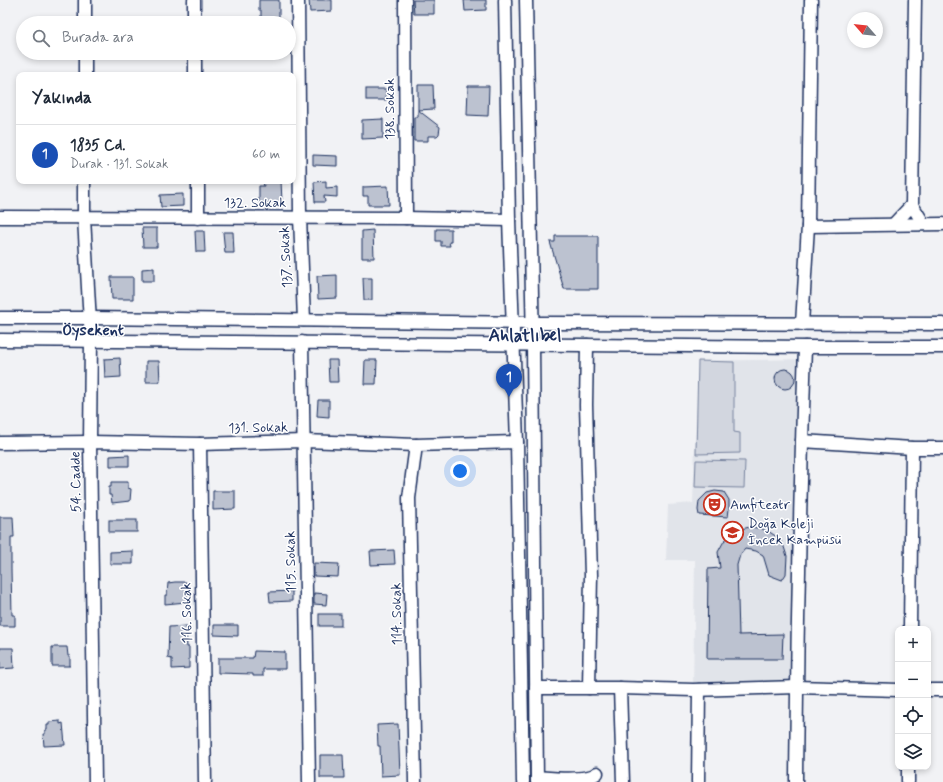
<!DOCTYPE html>
<html lang="tr">
<head>
<meta charset="utf-8">
<style>
	body { margin:0; font-family:Mynerve,sans-serif; background:#f2f2f3; color:#1f2937 }
	.controls { position:absolute; right:12px; bottom:12px; display:grid; overflow:hidden; border-radius:8px; box-shadow:0 2px 6px #0003 }
	.controls button { width:36px; height:36px; display:grid; place-items:center; padding:0; border:0; border-bottom:1px solid #e0e1e3; background:#fff; color:#1f2937; font:20px sans-serif }
	.compass { position:absolute; left:847px; top:12px; width:36px; height:36px; border-radius:50%; background:#fff; box-shadow:0 2px 6px #0003; rotate:298deg }
	.you { position:absolute; left:460px; top:471px; width:14px; height:14px; margin:-10px; border:3px solid #fff; border-radius:50%; background:#1a73e8; box-shadow:0 0 0 6px #1a73e833 }
	.badge { display:grid; place-items:center; width:26px; height:26px; border-radius:50%; background:#111827; color:#fff; font-size:13px; font-weight:700 }
	.pin { position:absolute; translate:-50% -33px; filter:drop-shadow(0 1px 2px #0008) }
	.pin::after { content:''; position:absolute; top:21px; width:14px; height:12px; background:inherit; clip-path:polygon(0 0,100% 0,50% 100%) }
	.list { margin:0; padding:0; list-style:none }
	h2 { display:flex; justify-content:space-between; align-items:center; height:52px; margin:0; padding:0 16px; font-size:17px }
	h2 small { font-size:13px; font-weight:400; color:#747a83 }
	.list li { display:grid; grid-template-columns:26px 1fr auto; gap:12px; align-items:center; box-sizing:border-box; height:60px; padding:0 16px; border-top:1px solid #e0e1e3 }
	.list b { display:block; font-size:15px; white-space:nowrap }
	.list p { margin:0; font-size:13px; white-space:nowrap; color:#747a83 }
	.list em { font-size:13px; font-style:normal; color:#747a83 }
	.icon { flex:none; width:22px; height:22px; fill:none; stroke:currentColor; stroke-width:2; stroke-linecap:round; stroke-linejoin:round }
	.map { position:relative; flex:none; width:943px; height:782px; overflow:hidden }
	.search { position:absolute; background:#fff; box-shadow:0 2px 6px #0003; left:16px; top:16px; width:280px; height:44px; display:flex; align-items:center; gap:10px; box-sizing:border-box; padding:0 14px; border-radius:22px; color:#747a83; font-size:15px }
	.panel { position:absolute; background:#fff; box-shadow:0 2px 6px #0003; left:16px; top:72px; width:280px; height:112px; border-radius:8px }
	.map>svg:first-child { display:block }
	.built { fill:#e1e4ea }
	.green { fill:#d2d6df; stroke:#76829e }
	.building { fill:#bcc2d0; stroke:#1b2f5e }
	.lines { fill:none; stroke-linecap:round; stroke-linejoin:round }
	.minor-casing { stroke:#1b2f5e; stroke-width:15 }
	.minor { stroke:#fff; stroke-width:12 }
	.labels { text-anchor:middle; dominant-baseline:central; stroke-width:3; stroke-linejoin:round; paint-order:stroke }
	.street-label { font-size:14px; fill:#1b2f5e; stroke:#fff }
	.poi-label { font-size:14px; fill:#1b2f5e; stroke:#fff; text-anchor:start }
	.quarter-label { font-size:16px; font-weight:bold; fill:#1b2f5e; stroke:#fff }
	.district-label { font-size:18px; font-weight:bold; fill:#1b2f5e; stroke:#fff }
</style>
</head>
<body>
<div class="map">
<svg width="943" height="782" viewBox="0 0 943 782">
	<rect width="100%" height="100%" fill="#f1f2f5"/>
	<filter id="ink" filterUnits="userSpaceOnUse"><feTurbulence type="fractalNoise" baseFrequency=".025" numOctaves="2"/><feDisplacementMap in="SourceGraphic" scale="8" xChannelSelector="R" yChannelSelector="G"/><feConvolveMatrix kernelMatrix="1 2 1 2 8 2 1 2 1" color-interpolation-filters="sRGB"/></filter>
	<g filter="url(#ink)">
		<polygon class="built" points="805,359 797,687 693,690 695,560 666,560 668,505 693,503 698,361"/>
		<g class="green">
			<polygon points="698,361 734,362 734,432 740,433 740,453 696,454"/>
			<polygon points="696,460 745,461 744,488 695,487"/>
		</g>
		<g class="building">
			<polygon points="259,0 279,0 279,23 261,23 261,10 259,10"/>
			<polygon points="309,0 332,0 332,11 310,12"/>
			<polygon points="413,0 434,0 434,14 414,14"/>
			<polygon points="464,0 486,0 486,10 465,11"/>
			<polygon points="418,85 433,85 434,109 418,110 440,127 439,134 437,136 428,136 428,141 414,141 414,117 418,117"/>
			<polygon points="468,86 489,86 488,116 467,115"/>
			<rect x="366" y="89" width="20" height="11"/>
			<polygon points="383,119 383,138 362,139 362,120"/>
			<polygon points="313,155 337,156 337,166 313,165"/>
			<polygon points="281,181 282,202 259,203 259,186 264,186 263,182"/>
			<polygon points="326,181 326,188 337,187 337,197 324,196 325,202 315,202 314,182"/>
			<polygon points="388,186 389,205 368,205 368,196 363,196 363,187"/>
			<polygon points="183,194 183,206 161,207 160,195"/>
			<polygon points="142,228 157,228 157,247 143,247"/>
			<polygon points="436,229 451,229 451,242 449,242 450,246 441,246 441,241 436,241"/>
			<polygon points="373,230 374,258 362,258 362,231"/>
			<polygon points="195,231 204,231 205,252 196,252"/>
			<polygon points="223,232 233,232 234,253 225,253"/>
			<polygon points="555,236 598,236 598,289 564,289 550,242 555,242"/>
			<polygon points="154,268 154,281 142,281 142,269"/>
			<polygon points="337,275 337,298 318,299 317,276"/>
			<polygon points="111,277 133,277 133,299 112,299"/>
			<polygon points="363,278 372,278 372,300 364,300"/>
			<polygon points="120,358 121,377 105,378 104,359"/>
			<polygon points="328,360 337,360 338,382 329,382"/>
			<polygon points="365,360 377,360 376,384 364,384"/>
			<polygon points="146,361 159,361 160,382 146,382"/>
			<circle cx="785" cy="379" r="10"/>
			<polygon points="318,400 329,400 329,417 317,416"/>
			<polygon points="129,455 129,466 110,466 110,456"/>
			<polygon points="111,482 128,482 128,488 131,489 130,501 112,503 111,495 109,495 109,487 111,487"/>
			<polygon points="213,491 235,491 235,509 213,510"/>
			<polygon points="715,491 724,492 729,500 729,509 728,517 699,515 698,510 699,501 707,493"/>
			<polygon points="0,517 13,517 14,537 11,537 11,569 12,615 15,615 15,626 0,626"/>
			<rect x="109" y="520" width="28" height="12"/>
			<polygon points="750,527 758,528 768,531 777,537 783,544 787,556 786,574 782,580 769,575 763,555 756,551 745,549 740,555 737,565 739,635 783,634 782,659 707,659 708,569 720,568 718,552 724,541 732,534 741,529"/>
			<polygon points="394,550 395,564 371,565 370,551"/>
			<polygon points="133,551 133,564 110,564 110,552"/>
			<polygon points="314,563 339,564 338,577 314,576"/>
			<polygon points="175,582 186,582 187,596 186,596 186,602 165,604 165,595 167,595 168,583"/>
			<polygon points="292,591 292,601 270,602 269,592"/>
			<polygon points="314,593 327,594 326,605 314,604"/>
			<rect x="319" y="614" width="22" height="12"/>
			<polygon points="214,625 238,625 238,636 214,635"/>
			<polygon points="186,626 187,647 189,647 189,668 172,669 172,659 168,658 169,627"/>
			<polygon points="52,647 67,647 68,656 70,656 70,666 52,666"/>
			<polygon points="0,648 13,648 14,668 0,669"/>
			<polygon points="254,651 285,652 285,669 263,669 263,676 253,676 253,674 218,673 218,658 253,658"/>
			<polygon points="60,721 60,724 63,723 65,745 44,746 43,734 45,734 45,730 47,730 47,725 49,725 49,722"/>
			<polygon points="398,724 400,775 381,776 380,746 378,746 377,725"/>
			<polygon points="320,755 343,755 344,778 320,778"/>
		</g>
		<g class="lines">
			<defs>
				<g id="minor">
					<polyline points="194,0 194,23"/>
					<polyline points="298,0 300,217 304,320"/>
					<polyline points="405,0 406,218"/>
					<polyline points="505,0 509,220 517,442 523,782"/>
					<polyline points="526,0 533,345 537,782"/>
					<polyline points="915,0 912,205 923,223"/>
					<polyline points="85,23 85,0"/>
					<polyline points="195,53 195,75"/>
					<polyline points="85,75 85,53"/>
					<polyline points="84,181 84,218 91,340 90,442 95,782"/>
					<polyline points="198,181 198,218"/>
					<polyline points="0,217 406,218 509,220"/>
					<polyline points="894,224 912,205"/>
					<polyline points="808,226 943,224"/>
					<polyline points="0,318 89,318 533,323 943,324"/>
					<polyline points="802,324 808,226 811,0"/>
					<polyline points="0,340 805,347 943,347"/>
					<polyline points="302,342 309,782"/>
					<polyline points="587,345 586,405 591,575 589,688"/>
					<polyline points="802,441 912,448 943,448"/>
					<polyline points="0,443 90,442 200,444 304,441 416,445 517,442"/>
					<polyline points="200,444 205,782"/>
					<polyline points="910,629 912,448"/>
					<polyline points="536,688 620,688 693,690 797,687 898,690"/>
					<polyline points="620,688 623,782"/>
					<polyline points="928,690 943,690"/>
					<path d="M 537,777 C 551,778 587,782 597,773"/>
					<polyline points="415,782 409,498 416,445"/>
					<polyline points="698,782 699,690"/>
					<path d="M 796,782 C 797,637 800,492 805,347"/>
					<polyline points="908,782 908,767"/>
				</g>
			</defs>
			<use href="#minor" class="minor-casing"/>
			<use href="#minor" class="minor"/>
		</g>
	</g>
	<defs>
		<symbol id="theatre-ring" viewBox="-11 -11 22 22"><circle r="9.5" fill="#fff" stroke="#c8321e" stroke-width="1.5"/><path d="M-5-5.5Q0-4 5-5.5V0Q5 5 0 6Q-5 5-5 0ZM-3.3-2.5H-1v1.5H-3.3ZM1-2.5H3.3v1.5H1ZM-2.8 1Q0 5.5 2.8 1Z" fill="#c8321e"/></symbol>
		<symbol id="school-ring" viewBox="-11 -11 22 22"><circle r="9.5" fill="#fff" stroke="#c8321e" stroke-width="1.5"/><path d="M0-5L7-2L0 1L-7-2ZM-4 1L0 2.5L4 1V4Q0 6-4 4Z" fill="#c8321e"/></symbol>
	</defs>
	<g fill-rule="evenodd">
		<use href="#theatre-ring" x="702" y="492" width="25" height="25"/>
		<use href="#school-ring" x="720" y="520" width="25" height="25"/>
	</g>
	<g class="labels">
		<g class="street-label">
			<text transform="translate(390 109) rotate(-90)">138. Sokak</text>
			<text x="255" y="203">132. Sokak</text>
			<text transform="translate(286 257) rotate(-93)">137. Sokak</text>
			<text transform="translate(258 428) rotate(-1)">131. Sokak</text>
			<text transform="translate(76 482) rotate(-91)">54. Cadde</text>
			<text transform="translate(291 562) rotate(-91)">115. Sokak</text>
			<text transform="translate(187 613) rotate(-91)">116. Sokak</text>
			<text transform="translate(397 614) rotate(-91)">114. Sokak</text>
		</g>
		<g class="poi-label">
			<text x="730" y="505">Amfiteatr</text>
			<text x="748" y="524">Doğa Koleji<tspan x="748" dy="16">İncek Kampüsü</tspan></text>
		</g>
		<g class="quarter-label">
			<text x="93" y="330">Öysekent</text>
		</g>
		<g class="district-label">
			<text x="525" y="336">Ahlatlıbel</text>
		</g>
	</g>
</svg>
<div class="controls">
<button>+</button>
<button>−</button>
<button><svg class="icon" aria-label="locate" viewBox="0 0 24 24"><circle cx="12" cy="12" r="6"/><path d="M12 2v4M12 18v4M2 12h4M18 12h4"/></svg></button>
<button><svg class="icon" aria-label="layers" viewBox="0 0 24 24"><path d="M12 4l9 5-9 5-9-5zM3 14l9 5 9-5"/></svg></button>
</div>
<svg class="compass" viewBox="-18 -18 36 36"><path d="M0-13l5 13h-10z" fill="#e53935"/><path d="M0 13l5-13h-10z" fill="#747a83"/></svg>
<div class="you"></div>
<div class="pin badge" style="left:509px;top:397px;background:#1a4fb4">1</div>
<div class="search"><svg class="icon" aria-label="search" viewBox="0 0 24 24"><circle cx="10" cy="10" r="6"/><path d="M15 15l6 6"/></svg>Burada ara</div>
<section class="panel">
<h2>Yakında<small></small></h2>
<ul class="list">
<li><span class="badge" style="background:#1a4fb4">1</span><div><b>1835 Cd.</b><p>Durak · 131. Sokak</p></div><em>60 m</em></li>
</ul>
</section>
</div>
</body>
</html>
